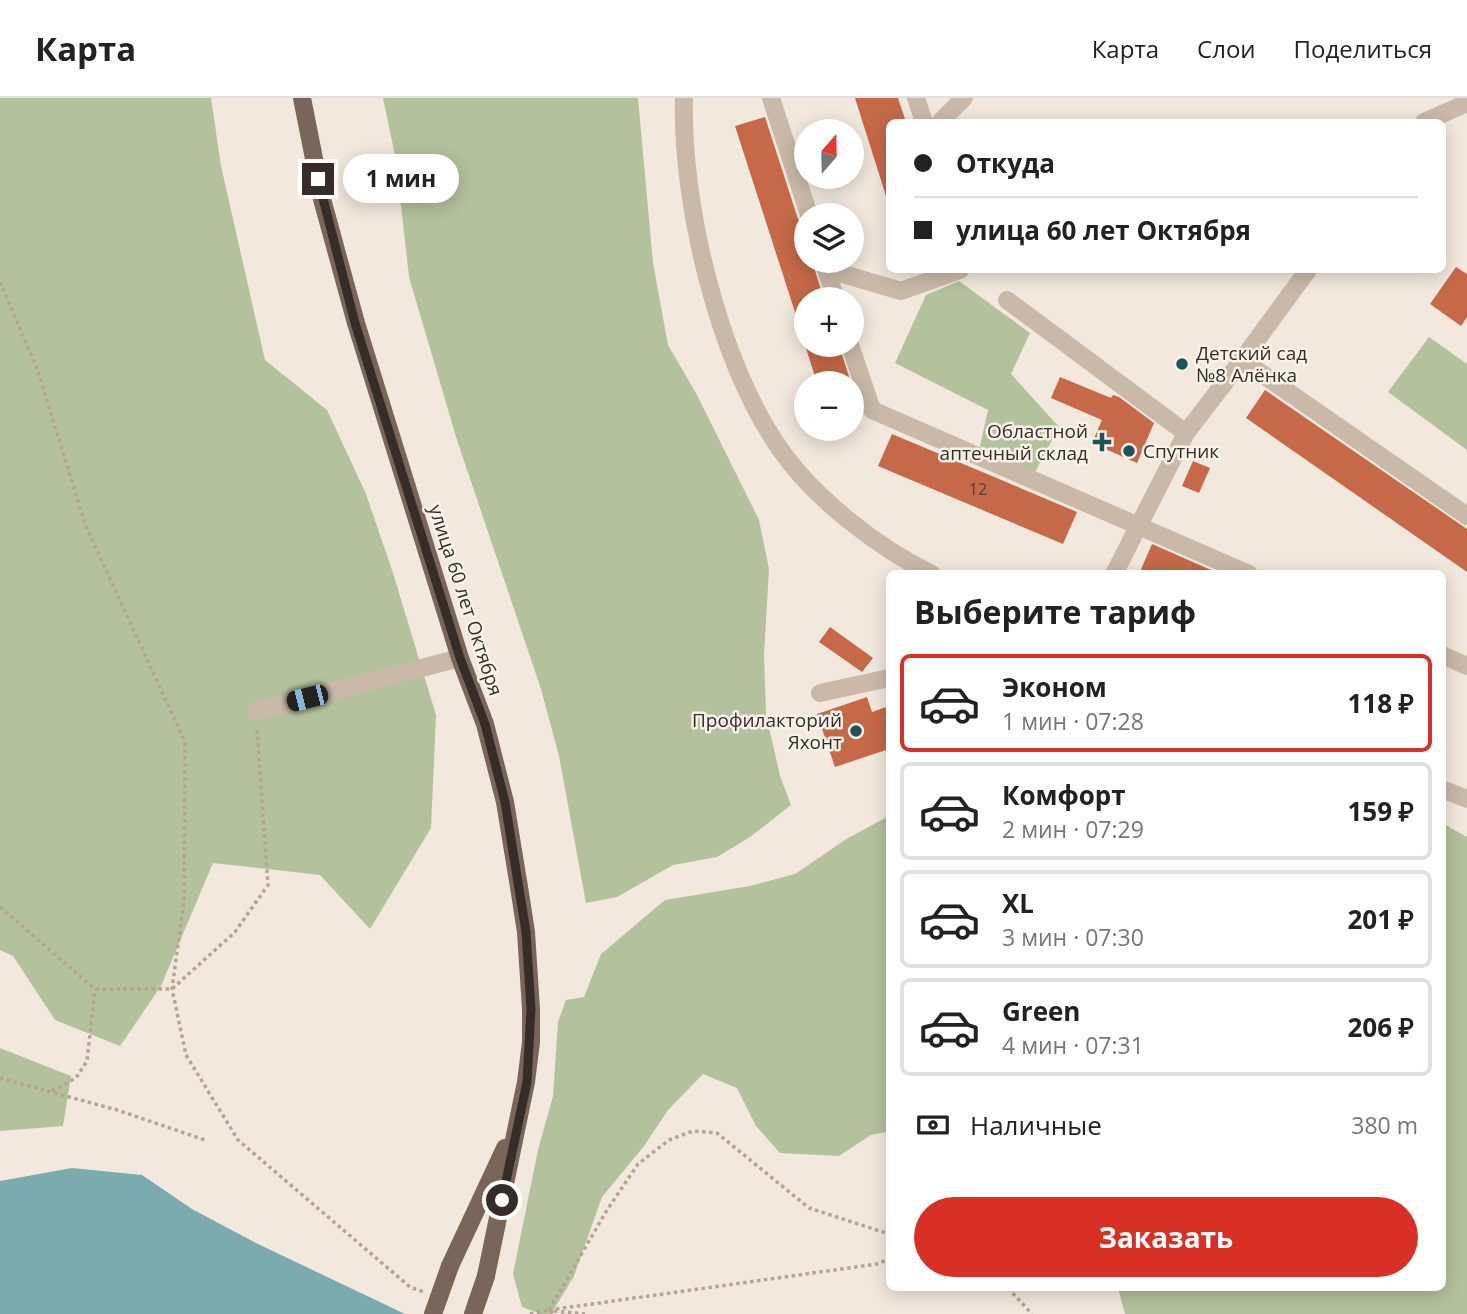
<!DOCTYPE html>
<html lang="ru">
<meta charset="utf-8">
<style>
:root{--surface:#fff;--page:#f6f6f6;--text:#222;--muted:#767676;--line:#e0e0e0;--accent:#d93025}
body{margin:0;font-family:"Open Sans",sans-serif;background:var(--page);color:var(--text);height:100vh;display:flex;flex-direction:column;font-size:26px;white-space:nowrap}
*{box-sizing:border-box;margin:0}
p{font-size:23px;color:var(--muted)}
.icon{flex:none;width:38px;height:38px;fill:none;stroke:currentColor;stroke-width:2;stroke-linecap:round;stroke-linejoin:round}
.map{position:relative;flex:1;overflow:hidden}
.panel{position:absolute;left:886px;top:472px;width:560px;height:721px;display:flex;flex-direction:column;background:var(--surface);border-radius:10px;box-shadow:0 4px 18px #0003}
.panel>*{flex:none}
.top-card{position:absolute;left:886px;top:21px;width:560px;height:154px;border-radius:10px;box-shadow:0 4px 18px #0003;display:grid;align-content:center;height:154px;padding:0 28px;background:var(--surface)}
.needle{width:46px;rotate:20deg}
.tools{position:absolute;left:794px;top:21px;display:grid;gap:14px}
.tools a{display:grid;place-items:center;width:70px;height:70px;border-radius:50%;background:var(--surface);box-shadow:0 4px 18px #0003;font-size:35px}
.end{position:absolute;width:32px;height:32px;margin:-16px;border:9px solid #372d28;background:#fff;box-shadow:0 0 0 4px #fff}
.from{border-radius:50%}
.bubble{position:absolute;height:49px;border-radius:24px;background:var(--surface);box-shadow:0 4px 18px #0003;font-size:23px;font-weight:700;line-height:49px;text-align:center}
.car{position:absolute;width:21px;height:42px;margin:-21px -10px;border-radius:9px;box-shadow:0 0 5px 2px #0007;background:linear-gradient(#222 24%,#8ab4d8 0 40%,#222 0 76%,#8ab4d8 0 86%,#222 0)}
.top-card b{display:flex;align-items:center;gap:24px;height:66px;font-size:26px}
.top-card b+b{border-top:2px solid var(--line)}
.top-card i{width:18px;height:18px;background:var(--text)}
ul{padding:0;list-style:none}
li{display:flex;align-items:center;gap:21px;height:98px;margin:0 14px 10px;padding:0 14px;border:4px solid var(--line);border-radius:10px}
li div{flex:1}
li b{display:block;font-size:26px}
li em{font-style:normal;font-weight:700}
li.selected{border-color:var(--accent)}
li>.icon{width:63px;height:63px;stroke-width:1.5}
h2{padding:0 28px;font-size:32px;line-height:84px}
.pay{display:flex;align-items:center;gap:18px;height:77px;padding:0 28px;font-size:26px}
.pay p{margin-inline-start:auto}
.primary-button{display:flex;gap:14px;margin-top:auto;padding:14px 28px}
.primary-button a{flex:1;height:80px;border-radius:42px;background:var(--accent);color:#fff;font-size:28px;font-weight:700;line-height:80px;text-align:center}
header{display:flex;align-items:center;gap:42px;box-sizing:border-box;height:98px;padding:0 35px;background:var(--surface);border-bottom:2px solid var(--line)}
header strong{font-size:33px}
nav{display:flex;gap:38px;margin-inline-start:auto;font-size:24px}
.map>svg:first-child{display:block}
</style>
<header>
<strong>Карта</strong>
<nav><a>Карта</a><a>Слои</a><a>Поделиться</a></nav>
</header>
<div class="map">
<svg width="1467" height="1216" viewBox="0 0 1467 1216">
<rect width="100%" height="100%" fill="#f2e8dd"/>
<!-- green -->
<path fill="#b4c19d" d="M 0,0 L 211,0 L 221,68 L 265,262 L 327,312 L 366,396 L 393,475 L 436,617 L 431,730 L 370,831 L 320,777 L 213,765 L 161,888 L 120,948 L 55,922 L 13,858 L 0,852 Z
M 383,0 L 638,0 L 653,165 L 668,247 L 697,297 L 759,422 L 769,471 L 764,557 L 766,616 L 780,678 L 791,707 L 750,739 L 717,759 L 673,767 L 617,799 L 586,805 L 559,658 L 541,591 L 457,342 L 409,179 L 396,62 Z
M 959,183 L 1030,235 L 1011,276 L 1059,329 L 1035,374 L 980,348 L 988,312 L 895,265 L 926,197 Z
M 1429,239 L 1467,266 L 1467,352 L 1388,294 Z
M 889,718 L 889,1033 L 871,1037 L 839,1058 L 780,1055 L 756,1028 L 737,990 L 703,976 L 668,1012 L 644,1048 L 602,1099 L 574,1178 L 551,1216 L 541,1216 L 522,1209 L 513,1176 L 538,1052 L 553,998 L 558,924 L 566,902 L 584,899 L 601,856 L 665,802 L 750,788 L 795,776 L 848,740 Z
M 1442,725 L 1467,739 L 1467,1216 L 1125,1216 L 1118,1190 L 1442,1190 Z
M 0,950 L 71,978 L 63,1028 L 0,1033 Z"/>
<!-- water -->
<path fill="#7cabaf" d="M 72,1070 L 142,1077 L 192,1111 L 258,1146 L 405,1216 L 0,1216 L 0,1083 Z"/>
<!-- building -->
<path fill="#c56948" d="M 855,0 L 898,0 L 906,24 L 889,24 L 889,98 L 886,98 Z
M 765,19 L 798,121 L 806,128 L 807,163 L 812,163 L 824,201 L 807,201 L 807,242 L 804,242 L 735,28 Z
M 1456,169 L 1467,176 L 1467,219 L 1461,228 L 1430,206 Z
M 805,247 L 839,247 L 851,285 L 817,285 Z
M 1060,279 L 1111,300 L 1113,297 L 1119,299 L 1154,325 L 1137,365 L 1092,345 L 1102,322 L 1051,300 Z
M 1265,292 L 1467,431 L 1467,474 L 1246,320 Z
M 892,336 L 1077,414 L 1063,446 L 878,368 Z
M 1193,363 L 1210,370 L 1199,395 L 1182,388 Z
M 1152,446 L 1220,476 L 1139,476 Z
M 830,529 L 873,560 L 862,574 L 819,544 Z
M 867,599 L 872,614 L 889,608 L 889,651 L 835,669 L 817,616 Z"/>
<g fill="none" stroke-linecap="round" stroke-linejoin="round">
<!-- path -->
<path stroke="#b6a393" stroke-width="3.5" stroke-dasharray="3.5 3.5" stroke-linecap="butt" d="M 0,184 L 37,270 L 85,426 L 185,644 L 184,803 L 172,891 L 186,957 L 238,1042 L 410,1189 L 424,1194
M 0,809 L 95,891 L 172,891 L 235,834 L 268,787 L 257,631
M 0,980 L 117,1012 L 205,1042
M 52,993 L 76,980 L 87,963 L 95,891
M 1008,1190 L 1032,1216
M 549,1212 L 607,1112 L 638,1066 L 669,1042 L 693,1033 L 717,1035 L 809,1110 L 889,1136
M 549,1212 L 877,1166 L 889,1161
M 554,1213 L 585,1216
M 530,1216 L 549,1212 L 554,1216"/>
<!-- minor -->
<path stroke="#cab9a8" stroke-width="18" d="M 684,0 C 681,107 719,263 780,351 C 814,400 878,450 932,476
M 771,0 L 809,117
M 916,0 L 924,24
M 940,24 L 964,0
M 1424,24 L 1467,5
M 823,163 L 836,201
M 826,171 L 901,193 L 960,172
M 1007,202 L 1186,335
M 850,247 L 872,312 L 1249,476
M 1242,262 L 1308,172
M 1114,476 L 1186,335 L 1242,262 L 1467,418
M 1442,557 L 1467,568
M 820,595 L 889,580
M 256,613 L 460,560
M 1442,691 L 1467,701"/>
<!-- major -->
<path stroke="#79655a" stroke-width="18" d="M 302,0 L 322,101 L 356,225 L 460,560 L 485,626 L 505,704 L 519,789 L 526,834 L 531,911 L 531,944 L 526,984 L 486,1178
M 450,1168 L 505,1050"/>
<!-- major-bridge -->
<path stroke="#79655a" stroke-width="18" d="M 433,1216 L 450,1168
M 473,1216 L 486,1178"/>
</g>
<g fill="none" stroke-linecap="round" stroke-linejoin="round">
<!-- route -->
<path stroke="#372d28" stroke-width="9" d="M 318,81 L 355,225 L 460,560 L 485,626 L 505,704 L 526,834 L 531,911 L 527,984 L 502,1102"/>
</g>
<!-- markers -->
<g fill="#1e5358" stroke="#f9f2e9" stroke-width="2.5">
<circle cx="1182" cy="266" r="7"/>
<path d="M1098.5 333.5h7v7h7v7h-7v7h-7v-7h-7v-7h7z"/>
<circle cx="1129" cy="353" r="7"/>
<circle cx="856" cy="633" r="7"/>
</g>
<g text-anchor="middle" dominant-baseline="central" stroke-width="5" stroke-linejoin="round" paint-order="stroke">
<!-- number labels -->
<g font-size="16" fill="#5a3c30">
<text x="978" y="391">12</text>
</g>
<!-- poi labels -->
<g font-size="19" fill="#372d28" stroke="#f9f2e9" text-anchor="start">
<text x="1196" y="255">Детский сад<tspan x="1196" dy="22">№8 Алёнка</tspan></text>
<text x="1088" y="333" text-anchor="end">Областной<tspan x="1088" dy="22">аптечный склад</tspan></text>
<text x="1143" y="353">Спутник</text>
<text x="842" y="622" text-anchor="end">Профилакторий<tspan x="842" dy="22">Яхонт</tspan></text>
</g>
<!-- street labels -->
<g font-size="19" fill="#372d28" stroke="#f9f2e9">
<text transform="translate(466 502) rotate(72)">улица 60 лет Октября</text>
</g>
</g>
</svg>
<div class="tools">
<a><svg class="needle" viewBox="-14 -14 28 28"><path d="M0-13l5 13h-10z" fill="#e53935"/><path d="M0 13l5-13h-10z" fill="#767676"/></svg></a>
<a><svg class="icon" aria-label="layers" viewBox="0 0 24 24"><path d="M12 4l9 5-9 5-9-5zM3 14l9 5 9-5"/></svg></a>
<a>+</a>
<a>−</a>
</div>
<i class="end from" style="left:502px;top:1102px"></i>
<i class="end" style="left:318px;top:81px"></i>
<div class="bubble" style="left:343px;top:56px;width:116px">1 мин</div>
<i class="car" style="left:307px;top:600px;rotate:256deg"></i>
<div class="top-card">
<b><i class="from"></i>Откуда</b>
<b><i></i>улица 60 лет Октября</b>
</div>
<section class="panel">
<h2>Выберите тариф</h2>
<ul>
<li class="selected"><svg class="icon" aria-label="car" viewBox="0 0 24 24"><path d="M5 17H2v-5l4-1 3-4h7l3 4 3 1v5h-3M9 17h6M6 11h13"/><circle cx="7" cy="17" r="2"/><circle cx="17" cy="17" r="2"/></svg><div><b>Эконом</b><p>1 мин · 07:28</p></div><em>118 ₽</em></li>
<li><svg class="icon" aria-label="car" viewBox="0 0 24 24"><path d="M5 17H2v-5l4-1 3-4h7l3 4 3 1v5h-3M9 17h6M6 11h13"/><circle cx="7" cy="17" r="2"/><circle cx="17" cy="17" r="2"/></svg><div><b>Комфорт</b><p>2 мин · 07:29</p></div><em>159 ₽</em></li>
<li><svg class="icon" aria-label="car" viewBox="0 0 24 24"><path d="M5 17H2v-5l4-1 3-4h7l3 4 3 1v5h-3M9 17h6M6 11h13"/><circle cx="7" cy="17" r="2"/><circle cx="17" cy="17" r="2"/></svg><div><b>XL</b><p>3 мин · 07:30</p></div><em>201 ₽</em></li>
<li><svg class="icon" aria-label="car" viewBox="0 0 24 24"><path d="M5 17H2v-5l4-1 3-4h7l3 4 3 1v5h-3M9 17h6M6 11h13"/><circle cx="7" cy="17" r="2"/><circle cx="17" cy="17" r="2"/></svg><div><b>Green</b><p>4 мин · 07:31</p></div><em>206 ₽</em></li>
</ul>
<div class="pay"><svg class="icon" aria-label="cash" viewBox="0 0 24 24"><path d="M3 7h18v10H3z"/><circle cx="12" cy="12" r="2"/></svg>Наличные<p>380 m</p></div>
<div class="primary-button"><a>Заказать</a></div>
</section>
</div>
